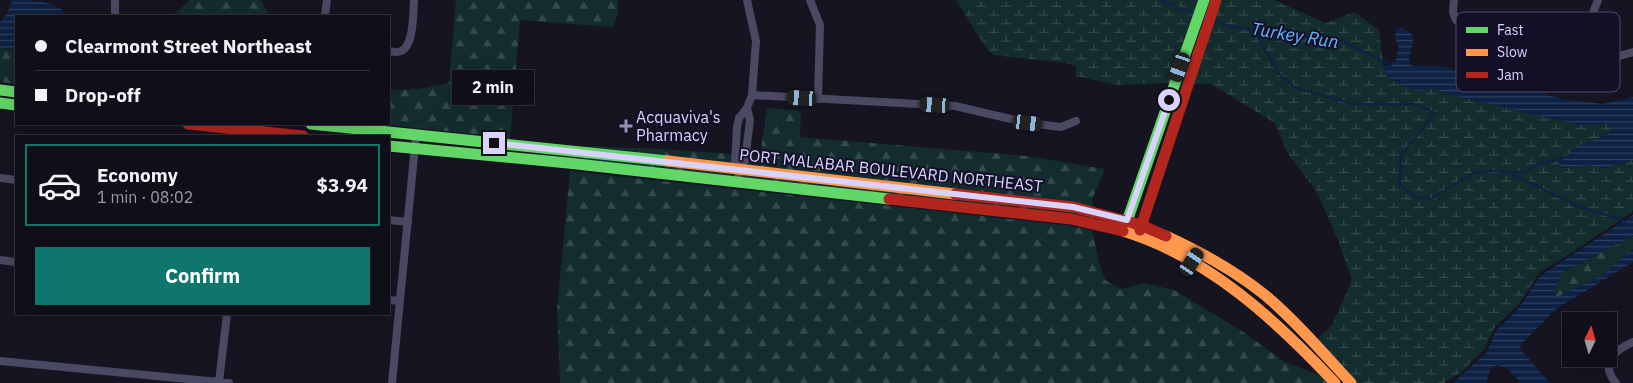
<!DOCTYPE html>
<meta charset="utf-8">
<style>
:root{--surface:#100f19;--page:#191822;--text:#f1f3f6;--muted:#9c9ca2;--line:#302f38;--accent:#0f766e}
body{margin:0;font-family:"IBM Plex Sans",sans-serif;background:var(--page);color:var(--text);height:100vh;display:flex;flex-direction:column;font-size:19px;white-space:nowrap}
*{box-sizing:border-box;margin:0}
p{font-size:16px;color:var(--muted)}
.icon{flex:none;width:28px;height:28px;fill:none;stroke:currentColor;stroke-width:2;stroke-linecap:round;stroke-linejoin:round}
.map{position:relative;flex:1;overflow:hidden}
.panel{position:absolute;left:15px;top:135px;width:375px;height:180px;display:flex;flex-direction:column;background:var(--surface);border-radius:0px;box-shadow:0 5px 20px #0002,0 0 0 1px var(--line)}
.panel>*{flex:none}
.banner{position:absolute;left:15px;top:15px;width:375px;height:110px;border-radius:0px;box-shadow:0 5px 20px #0002,0 0 0 1px var(--line);display:grid;align-content:center;height:110px;padding:0 20px;background:var(--surface)}
.needle{width:32px;rotate:5deg}
.buttons{position:absolute;left:1562px;top:312px;display:grid;gap:10px}
.buttons a{display:grid;place-items:center;width:55px;height:55px;border-radius:0px;background:var(--surface);box-shadow:0 5px 20px #0002,0 0 0 1px var(--line);font-size:25px}
.end{position:absolute;width:22px;height:22px;margin:-11px;border:6px solid #d9d4ff;background:#111;box-shadow:0 0 0 2px #111}
.from{border-radius:50%}
.bubble{position:absolute;height:35px;border-radius:0px;background:var(--surface);box-shadow:0 5px 20px #0002,0 0 0 1px var(--line);font-size:16px;font-weight:700;line-height:35px;text-align:center}
.car{position:absolute;width:15px;height:30px;margin:-15px -8px;border-radius:6px;box-shadow:0 0 4px 1px #0007;background:linear-gradient(#222 24%,#8ab4d8 0 40%,#222 0 76%,#8ab4d8 0 86%,#222 0)}
.banner b{display:flex;align-items:center;gap:18px;height:48px;font-size:19px}
.banner b+b{border-top:1px solid var(--line)}
.banner i{width:12px;height:12px;background:var(--text)}
ul{padding:9px 0 0;list-style:none}
li{display:flex;align-items:center;gap:15px;height:82px;margin:0 10px 8px;padding:0 10px;border:2px solid transparent;border-radius:0px}
li div{flex:1}
li b{display:block;font-size:19px}
li em{font-style:normal;font-weight:700}
li.on{border-color:var(--accent)}
li>.icon{width:45px;height:45px;stroke-width:1.5}
.button{display:flex;gap:10px;margin-top:auto;padding:10px 20px}
.button a{flex:1;height:58px;border-radius:0px;background:var(--accent);color:#fff;font-size:20px;font-weight:700;line-height:58px;text-align:center}
.map>svg:first-child{display:block}
</style>
<div class="map">
<svg width="1633" height="383" viewBox="0 0 1633 383">
<defs>
<pattern id="forest-firs" width="22" height="20" patternUnits="userSpaceOnUse" patternTransform="scale(1.25)"><rect width="22" height="20" fill="#132c2d"/><path d="M5 1l3.5 6h-7zM16 11l3.5 6h-7z" fill="#354a4c"/></pattern>
<pattern id="wetland-marsh" width="20" height="14" patternUnits="userSpaceOnUse" patternTransform="scale(1.25)"><rect width="20" height="14" fill="#132c2d"/><path d="M1 5h8M5 5V1M11 12h8M15 12V8" fill="none" stroke="#354a4c"/></pattern>
<pattern id="water-rules" width="6" height="5" patternUnits="userSpaceOnUse" patternTransform="scale(1.25)"><rect width="6" height="5" fill="#0d2144"/><path d="M0 2.5h6" fill="none" stroke="#304060"/></pattern>
</defs>
<rect width="100%" height="100%" fill="#161421"/>
<!-- forest -->
<path fill="url(#forest-firs)" d="M 190,0 L 261,0 L 269,15 L 268,16 L 172,16 Z
M 456,0 L 618,0 L 618,12 L 613,27 L 520,20 L 510,138 L 381,124 L 389,124 L 389,90 L 418,89 L 449,83 Z
M 0,48 L 16,49 L 16,84 L 0,82 Z
M 767,108 L 801,111 L 800,137 L 1027,156 L 1105,169 L 1092,200 L 1093,208 L 585,148 L 585,146 L 662,149 L 760,156 Z
M 584,156 L 1073,211 L 1093,216 L 1093,220 L 584,161 Z
M 570,171 L 1064,225 L 1092,230 L 1099,262 L 1105,280 L 1121,289 L 1144,283 L 1174,290 L 1242,331 L 1285,362 L 1319,375 L 1327,383 L 560,383 L 557,310 Z
M 1633,236 L 1633,249 L 1601,276 L 1555,299 L 1554,290 L 1561,273 Z"/>
<!-- wetland -->
<path fill="url(#wetland-marsh)" d="M 956,0 L 1200,0 L 1171,83 L 1117,85 L 1076,76 L 1076,67 L 1067,63 L 993,55 C 979,40 968,18 956,0 Z
M 1219,0 L 1274,0 L 1326,23 L 1354,12 L 1379,30 L 1384,69 L 1388,77 L 1396,83 L 1409,88 L 1419,91 L 1430,88 L 1456,96 L 1580,125 L 1608,124 L 1613,130 L 1607,135 L 1579,146 L 1563,168 L 1588,165 L 1604,168 L 1633,160 L 1633,211 L 1565,257 L 1539,273 L 1519,304 L 1494,328 L 1485,348 L 1463,371 L 1444,383 L 1356,383 L 1316,340 L 1332,325 L 1352,280 L 1337,237 L 1316,191 L 1288,154 L 1275,123 L 1211,84 L 1192,84 Z"/>
<!-- water -->
<path fill="url(#water-rules)" d="M 13,0 C 30,0 54,0 64,12 L 63,16 L 16,16 L 16,49 L 0,48 L 0,23 L 6,15 Z
M 1402,28 L 1413,35 L 1413,41 L 1409,62 L 1412,66 L 1436,66 L 1449,68 L 1562,99 L 1603,104 L 1633,97 L 1633,160 L 1604,168 L 1588,165 L 1563,168 L 1558,162 L 1579,146 L 1607,135 L 1613,130 L 1608,124 L 1580,125 L 1456,96 L 1430,88 L 1419,91 L 1408,88 L 1396,83 L 1388,77 L 1384,69 L 1384,66 L 1389,66 L 1396,60 L 1397,53 L 1399,48 L 1395,37 L 1397,30 Z
M 1633,215 L 1633,236 L 1561,273 L 1554,290 L 1555,298 L 1601,276 L 1633,249 L 1633,262 L 1556,309 L 1521,344 L 1520,349 L 1550,383 L 1521,383 L 1507,368 L 1497,365 L 1491,367 L 1486,383 L 1453,383 L 1487,352 L 1496,331 L 1520,307 L 1540,276 Z"/>
<g fill="none" stroke-linecap="round" stroke-linejoin="round">
<!-- stream -->
<path stroke="#0d2144" stroke-width="2" d="M 1160,0 L 1193,13
M 1216,21 L 1225,25 L 1283,35 L 1340,40 L 1391,65
M 1254,30 L 1278,73 L 1294,87 L 1353,104 L 1414,104 L 1435,113 L 1401,156 L 1400,185 L 1416,197 L 1431,199 L 1473,173 L 1489,171 L 1508,172 L 1577,206 L 1626,221
M 1510,172 L 1525,172 L 1537,164 L 1565,158"/>
<!-- street -->
<path stroke="#4a4962" stroke-width="8" d="M 810,0 L 820,25 L 818,99
M 1454,0 L 1453,12 L 1456,20 L 1467,25 L 1576,55 L 1594,63 L 1633,52
M 115,15 L 115,0
M 325,16 L 327,0
M 389,51 C 393,52 397,53 401,51 C 414,46 413,13 414,0
M 1576,55 L 1598,0
M 752,95 L 955,106 L 1028,123 L 1061,127 L 1076,121
M 739,170 L 735,163 L 737,127 L 739,118 L 747,108
M 0,178 L 16,180
M 738,183 L 739,170 L 745,160 L 750,120 L 747,108 L 752,95 L 756,41 L 747,0
M 389,220 L 408,222
M 0,260 L 16,262
M 389,300 L 399,301
M 0,361 L 229,383
M 219,382 L 227,314
M 392,383 L 416,135
M 1616,383 C 1599,363 1615,350 1633,342"/>
<!-- fast -->
<path stroke="#63d668" stroke-width="11" d="M 0,90 L 16,92
M 0,103 L 16,105
M 311,124 L 668,161
M 389,146 L 568,163 L 889,199
M 1125,227 L 1204,0"/>
<!-- slow -->
<path stroke="#ff974d" stroke-width="11" d="M 668,161 L 955,194
M 1123,231 C 1208,257 1276,320 1335,383
M 1166,236 C 1201,252 1235,271 1265,295 C 1296,321 1323,353 1351,383"/>
<!-- jam -->
<path stroke="#b3261e" stroke-width="11" d="M 188,124 L 303,136
M 955,194 L 1073,207 L 1141,225 L 1166,236
M 889,199 L 1071,219 L 1123,231
M 1140,230 L 1216,0"/>
</g>
<g fill="none" stroke-linecap="round" stroke-linejoin="round">
<!-- route -->
<path stroke="#d9d4ff" stroke-width="6" d="M 494,143 L 1073,207 L 1127,220 L 1169,100"/>
</g>
<!-- markers -->
<path fill="#9591b1" stroke="#130f26" stroke-width="2" d="M623.5 118.5h5v5h5v5h-5v5h-5v-5h-5v-5h5z"/>
<g text-anchor="middle" dominant-baseline="central" stroke-width="4" stroke-linejoin="round" paint-order="stroke">
<!-- poi labels -->
<g font-size="16" fill="#d9d4ff" stroke="#130f26" text-anchor="start">
<text x="636" y="117">Acquaviva's<tspan x="636" dy="18">Pharmacy</tspan></text>
</g>
<!-- street labels -->
<g font-size="16" fill="#d9d4ff" stroke="#130f26">
<text transform="translate(891 170) rotate(6)">PORT MALABAR BOULEVARD NORTHEAST</text>
</g>
<!-- water labels -->
<g font-size="18" font-style="italic" fill="#62b6ff" stroke="#130f26">
<text transform="translate(1295 35) rotate(9)">Turkey Run</text>
</g>
</g>
<!-- legend -->
<rect x="1456" y="12" width="164" height="80" rx="8" fill="#130f26" stroke="#4e4a67" stroke-width="1"/>
<rect x="1466" y="27" width="22" height="6" fill="#63d668"/>
<rect x="1466" y="49" width="22" height="7" fill="#ff974d"/>
<rect x="1466" y="72" width="22" height="6" fill="#b3261e"/>
<g font-size="14" fill="#d9d4ff">
<text x="1497" y="35">Fast</text>
<text x="1497" y="57">Slow</text>
<text x="1497" y="80">Jam</text>
</g>
</svg>
<div class="buttons">
<a><svg class="needle" viewBox="-14 -14 28 28"><path d="M0-13l5 13h-10z" fill="#e53935"/><path d="M0 13l5-13h-10z" fill="#9c9ca2"/></svg></a>
</div>
<i class="end from" style="left:1169px;top:100px"></i>
<i class="end" style="left:494px;top:143px"></i>
<div class="bubble" style="left:452px;top:70px;width:82px">2 min</div>
<i class="car" style="left:1180px;top:67px;rotate:199deg"></i>
<i class="car" style="left:802px;top:98px;rotate:273deg"></i>
<i class="car" style="left:935px;top:105px;rotate:273deg"></i>
<i class="car" style="left:1028px;top:123px;rotate:97deg"></i>
<i class="car" style="left:1192px;top:262px;rotate:33deg"></i>
<div class="banner">
<b><i class="from"></i>Clearmont Street Northeast</b>
<b><i></i>Drop-off</b>
</div>
<section class="panel">
<ul>
<li class="on"><svg class="icon" aria-label="car" viewBox="0 0 24 24"><path d="M5 17H2v-5l4-1 3-4h7l3 4 3 1v5h-3M9 17h6M6 11h13"/><circle cx="7" cy="17" r="2"/><circle cx="17" cy="17" r="2"/></svg><div><b>Economy</b><p>1 min · 08:02</p></div><em>$3.94</em></li>
</ul>
<div class="button"><a>Confirm</a></div>
</section>
</div>
